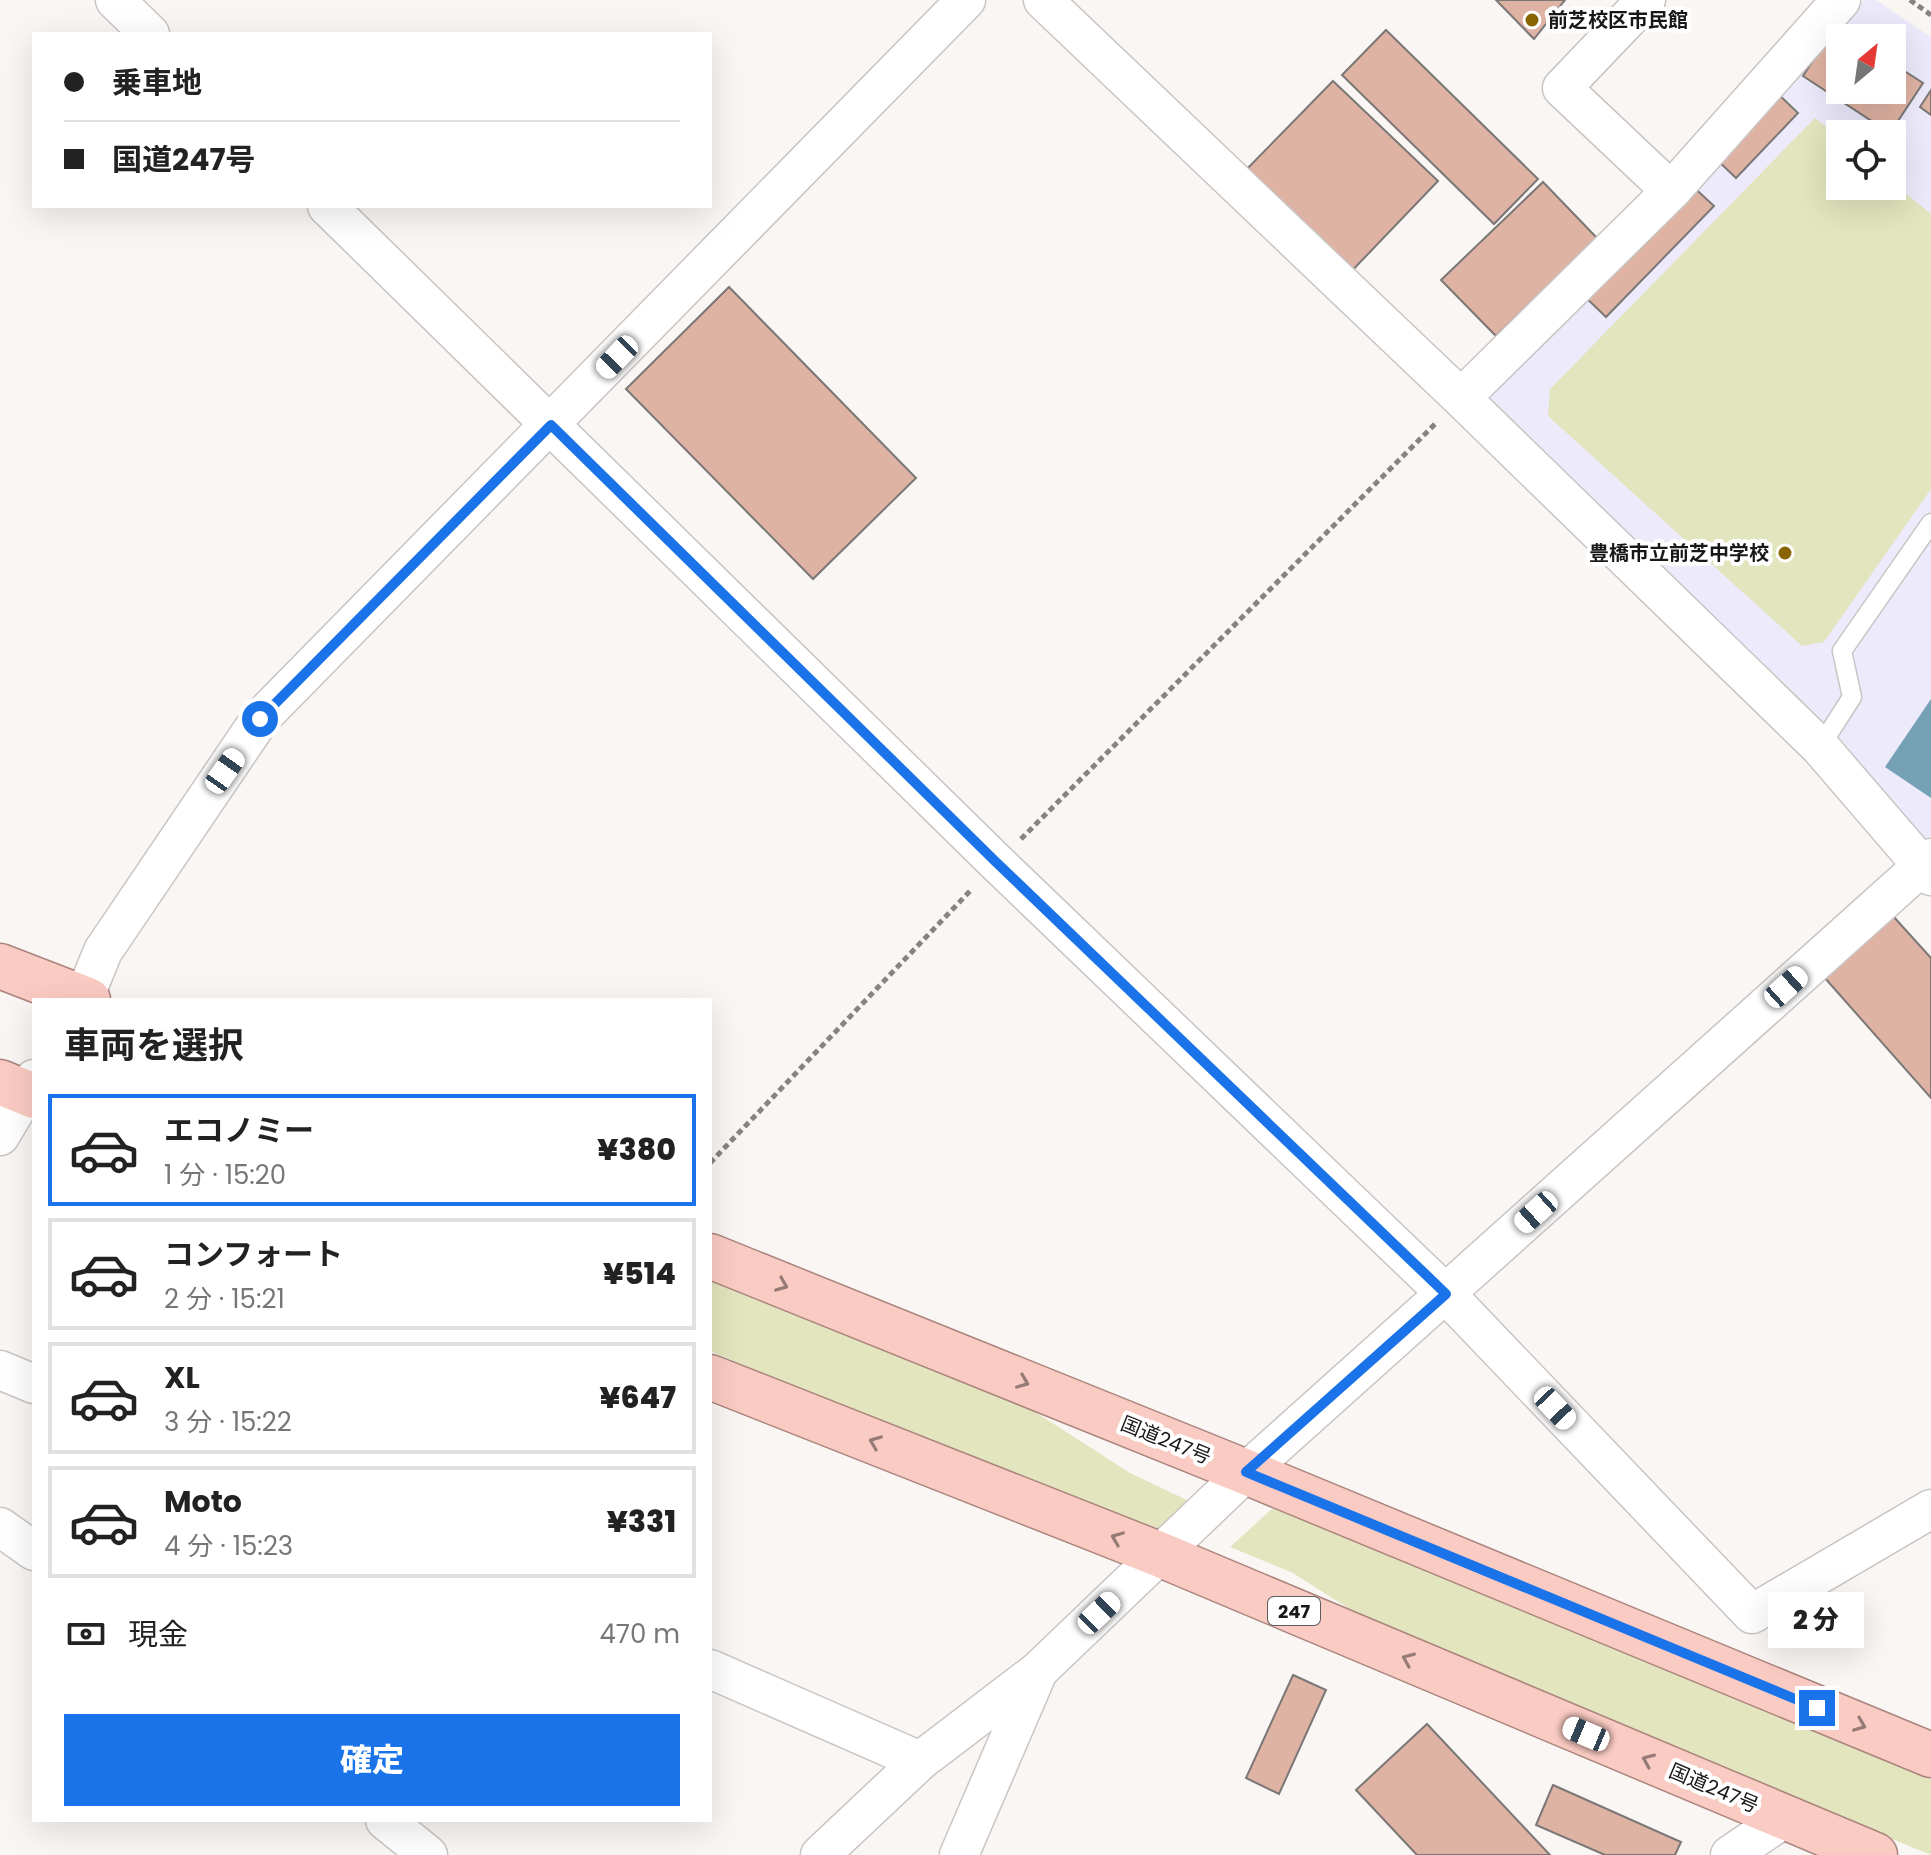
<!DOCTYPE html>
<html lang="ja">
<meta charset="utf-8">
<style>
:root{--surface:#fff;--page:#f6f6f6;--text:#222;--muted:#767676;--line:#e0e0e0;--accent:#1a73e8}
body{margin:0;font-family:Poppins,"Noto Sans JP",sans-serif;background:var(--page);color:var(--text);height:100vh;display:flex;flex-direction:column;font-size:30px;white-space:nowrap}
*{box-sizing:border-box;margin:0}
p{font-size:26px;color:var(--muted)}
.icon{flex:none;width:44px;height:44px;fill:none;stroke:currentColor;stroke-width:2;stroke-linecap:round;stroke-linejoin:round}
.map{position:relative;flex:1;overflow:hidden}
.details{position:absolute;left:32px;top:998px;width:680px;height:824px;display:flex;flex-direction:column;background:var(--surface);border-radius:0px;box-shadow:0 8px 32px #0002}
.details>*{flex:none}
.guide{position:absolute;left:32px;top:32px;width:680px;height:176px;border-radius:0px;box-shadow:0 8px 32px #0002;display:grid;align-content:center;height:176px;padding:0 32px;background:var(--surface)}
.needle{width:52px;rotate:29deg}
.tools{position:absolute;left:1826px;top:24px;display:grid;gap:16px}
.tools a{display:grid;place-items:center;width:80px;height:80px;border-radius:0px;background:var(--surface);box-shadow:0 8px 32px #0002;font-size:40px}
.end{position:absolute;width:36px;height:36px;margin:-18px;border:10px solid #1a73e8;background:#fff;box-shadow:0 0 0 4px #fff}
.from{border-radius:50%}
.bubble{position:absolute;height:56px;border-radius:0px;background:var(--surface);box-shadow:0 8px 32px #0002;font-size:26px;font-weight:800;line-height:56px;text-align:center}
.car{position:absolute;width:24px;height:48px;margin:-24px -12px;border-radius:10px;box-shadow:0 0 6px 2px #0007;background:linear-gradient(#fff 24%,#345 0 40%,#fff 0 76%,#345 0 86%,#fff 0)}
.guide b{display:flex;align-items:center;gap:28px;height:76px;font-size:30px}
.guide b+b{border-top:2px solid var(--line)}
.guide i{width:20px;height:20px;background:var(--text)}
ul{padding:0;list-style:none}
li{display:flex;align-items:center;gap:24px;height:112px;margin:0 16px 12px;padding:0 16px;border:4px solid var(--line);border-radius:0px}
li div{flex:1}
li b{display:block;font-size:30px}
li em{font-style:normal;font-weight:800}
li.current{border-color:var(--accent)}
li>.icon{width:72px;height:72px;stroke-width:1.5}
h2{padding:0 32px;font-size:36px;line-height:96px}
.pay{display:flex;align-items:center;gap:20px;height:88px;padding:0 32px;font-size:30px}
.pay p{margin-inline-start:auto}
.action{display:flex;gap:16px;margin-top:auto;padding:16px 32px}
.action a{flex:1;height:92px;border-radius:0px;background:var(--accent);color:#fff;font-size:32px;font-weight:800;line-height:92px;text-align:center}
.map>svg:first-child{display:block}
</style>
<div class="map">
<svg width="1931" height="1855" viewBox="0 0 1931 1855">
<rect width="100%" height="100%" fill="#f9f6f4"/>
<!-- education -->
<path fill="#edeafc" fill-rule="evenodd" d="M 1864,0 L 1876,0 L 1931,37 L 1931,844 L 1926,849 L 1487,406 L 1482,385 ZM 1840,38 L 1892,38 L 1892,90 L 1840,90 ZM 1840,134 L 1892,134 L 1892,186 L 1840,186 Z"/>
<!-- green -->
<path fill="#e2e5be" d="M 1815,118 L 1840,139 L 1840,186 L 1892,186 L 1892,182 L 1931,214 L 1931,489 L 1824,642 L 1802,646 L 1548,416 L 1550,389 Z
M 710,1276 L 1029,1408 L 1130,1473 L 1191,1502 L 1157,1537 L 710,1351 Z
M 1274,1507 L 1931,1779 L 1931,1855 L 1396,1635 L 1359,1615 L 1293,1573 L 1230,1547 Z"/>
<!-- water -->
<path fill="#75a1b5" d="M 1931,699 L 1931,798 L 1885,767 Z"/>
<!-- building -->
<path fill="#dfb3a3" stroke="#7a7776" stroke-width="2" d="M 1496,0 L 1565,0 L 1534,39 Z
M 1835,26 L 1854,38 L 1840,38 L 1840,90 L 1892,90 L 1892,63 L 1923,83 L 1890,133 L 1803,76 Z
M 1386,30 L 1538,179 L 1494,224 L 1342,75 Z
M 1333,81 L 1438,181 L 1345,278 L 1240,176 Z
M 1931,90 L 1931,115 L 1920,107 Z
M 1776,92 L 1798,113 L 1736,178 L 1713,156 Z
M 1687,181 L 1714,206 L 1606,317 L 1579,291 Z
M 1543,182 L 1597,238 L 1496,336 L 1441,280 Z
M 729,287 L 916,478 L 813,579 L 626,389 Z
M 1893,916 L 1931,958 L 1931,1098 L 1824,977 Z
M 1293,1675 L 1326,1690 L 1279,1794 L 1246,1778 Z
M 1427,1724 L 1550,1855 L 1417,1855 L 1356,1790 Z
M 1553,1785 L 1681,1842 L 1675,1855 L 1605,1855 L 1536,1825 Z"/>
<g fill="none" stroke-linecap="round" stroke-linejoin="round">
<!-- service casing -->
<g stroke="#c9c5c4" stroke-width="21">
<path id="service" d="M 1820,747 L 1852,697 L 1842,651 L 1931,523"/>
</g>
<!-- minor casing -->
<g stroke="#c9c5c4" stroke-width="41">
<path id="minor" d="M 115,0 L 150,34
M 1043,0 L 1461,398 L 1820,747 L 1931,876
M 1646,0 L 1562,88 L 1671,191
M 327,206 L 997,863 L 1446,1294 L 1752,1614 L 1931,1509
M 1461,398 L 1671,191 L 1841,0
M 83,1000 L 103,951 L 260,719 L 966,0
M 0,1136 L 34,1079
M 0,1370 L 34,1384
M 0,1527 L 34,1551
M 710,1669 L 920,1761
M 385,1820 L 428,1855
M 820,1855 L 920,1761 L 1038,1671 L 1246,1472 L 1931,858
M 959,1855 L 1037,1674
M 1730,1855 L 1785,1818"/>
</g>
<!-- trunk casing -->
<g stroke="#aa847d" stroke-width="47">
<path id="trunk" d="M 0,966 L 88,1000
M 0,1082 L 34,1096
M 710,1256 L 1246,1472 L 1931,1755
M 710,1377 L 1161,1555 L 1875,1855"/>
</g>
<!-- path -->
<path stroke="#868483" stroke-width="5" stroke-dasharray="6 4" stroke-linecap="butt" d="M 1910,0 L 1931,15
M 1021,839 L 1435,424
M 710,1163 L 972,889"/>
<!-- service -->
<use href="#service" stroke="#fff" stroke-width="18"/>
<!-- minor -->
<use href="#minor" stroke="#fff" stroke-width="38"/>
<!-- trunk -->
<use href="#trunk" stroke="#facbc3" stroke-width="44"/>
</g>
<!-- one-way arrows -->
<defs><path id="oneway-chevron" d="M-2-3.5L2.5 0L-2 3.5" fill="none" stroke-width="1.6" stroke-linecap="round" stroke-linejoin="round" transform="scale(2)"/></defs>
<g stroke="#957a76">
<use href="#oneway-chevron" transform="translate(782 1285) rotate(22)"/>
<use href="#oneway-chevron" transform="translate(1023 1382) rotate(22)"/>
<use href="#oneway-chevron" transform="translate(875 1442) rotate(-158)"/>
<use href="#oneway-chevron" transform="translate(1117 1538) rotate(-158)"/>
<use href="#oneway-chevron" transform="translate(1408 1659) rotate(-157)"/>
<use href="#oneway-chevron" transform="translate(1860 1725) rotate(22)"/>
<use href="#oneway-chevron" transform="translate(1648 1760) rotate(-157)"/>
</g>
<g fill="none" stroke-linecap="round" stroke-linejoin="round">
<!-- route -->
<path stroke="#1a73e8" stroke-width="10" d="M 260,719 L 551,425 L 997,863 L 1446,1294 L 1246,1472 L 1817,1708"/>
</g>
<!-- markers -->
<g fill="#896502" stroke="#fff" stroke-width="3">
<circle cx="1532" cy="20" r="8"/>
<circle cx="1785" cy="553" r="8"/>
</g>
<g text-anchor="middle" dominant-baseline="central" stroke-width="8" stroke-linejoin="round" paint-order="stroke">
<!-- shield labels -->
<rect fill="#fff" stroke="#5e5d5d" stroke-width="2" x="1268" y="1597" width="52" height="28" rx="6"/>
<g font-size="18" font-weight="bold" fill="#191817">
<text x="1294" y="1611">247</text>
</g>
<!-- poi labels -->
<g font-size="20" font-weight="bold" fill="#191817" stroke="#fff" text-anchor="start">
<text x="1548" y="20">前芝校区市民館</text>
<text x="1769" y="553" text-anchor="end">豊橋市立前芝中学校</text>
</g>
<!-- street labels -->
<g font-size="20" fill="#191817" stroke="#fff">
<text transform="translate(1166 1440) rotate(22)">国道247号</text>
<text transform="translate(1714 1788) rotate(23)">国道247号</text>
</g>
</g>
</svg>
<div class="tools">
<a><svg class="needle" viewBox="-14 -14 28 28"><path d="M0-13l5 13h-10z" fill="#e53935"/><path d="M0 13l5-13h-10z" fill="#767676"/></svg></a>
<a><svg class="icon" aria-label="locate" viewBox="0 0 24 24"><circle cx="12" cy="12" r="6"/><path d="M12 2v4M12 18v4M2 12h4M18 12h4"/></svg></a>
</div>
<i class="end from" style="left:260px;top:719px"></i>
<i class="end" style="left:1817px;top:1708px"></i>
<div class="bubble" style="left:1768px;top:1592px;width:96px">2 分</div>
<i class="car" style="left:617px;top:357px;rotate:224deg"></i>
<i class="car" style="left:225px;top:771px;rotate:35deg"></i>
<i class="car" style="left:1786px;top:987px;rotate:48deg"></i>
<i class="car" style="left:1536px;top:1212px;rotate:228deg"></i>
<i class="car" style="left:1555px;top:1408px;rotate:137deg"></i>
<i class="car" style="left:1099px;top:1613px;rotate:46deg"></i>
<i class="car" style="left:1586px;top:1734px;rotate:293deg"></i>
<div class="guide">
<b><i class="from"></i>乗車地</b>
<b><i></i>国道247号</b>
</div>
<section class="details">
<h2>車両を選択</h2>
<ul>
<li class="current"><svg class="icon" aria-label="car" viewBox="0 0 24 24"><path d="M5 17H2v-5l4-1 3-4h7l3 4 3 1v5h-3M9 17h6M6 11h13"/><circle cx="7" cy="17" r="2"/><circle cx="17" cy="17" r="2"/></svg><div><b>エコノミー</b><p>1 分 · 15:20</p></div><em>¥380</em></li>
<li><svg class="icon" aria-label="car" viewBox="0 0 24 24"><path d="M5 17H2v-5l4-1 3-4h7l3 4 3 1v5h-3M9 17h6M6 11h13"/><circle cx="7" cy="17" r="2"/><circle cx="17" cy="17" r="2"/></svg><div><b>コンフォート</b><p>2 分 · 15:21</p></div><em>¥514</em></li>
<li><svg class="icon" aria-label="car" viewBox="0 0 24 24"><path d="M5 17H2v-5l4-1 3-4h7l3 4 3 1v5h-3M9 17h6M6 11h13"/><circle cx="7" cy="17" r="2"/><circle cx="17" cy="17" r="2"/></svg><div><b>XL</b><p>3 分 · 15:22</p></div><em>¥647</em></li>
<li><svg class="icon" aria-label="car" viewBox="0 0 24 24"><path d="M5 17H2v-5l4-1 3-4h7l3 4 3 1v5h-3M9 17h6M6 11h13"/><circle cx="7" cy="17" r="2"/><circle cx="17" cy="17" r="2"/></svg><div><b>Moto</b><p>4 分 · 15:23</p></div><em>¥331</em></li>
</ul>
<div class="pay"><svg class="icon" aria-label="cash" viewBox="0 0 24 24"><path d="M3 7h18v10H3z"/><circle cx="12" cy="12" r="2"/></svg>現金<p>470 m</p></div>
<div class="action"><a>確定</a></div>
</section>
</div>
